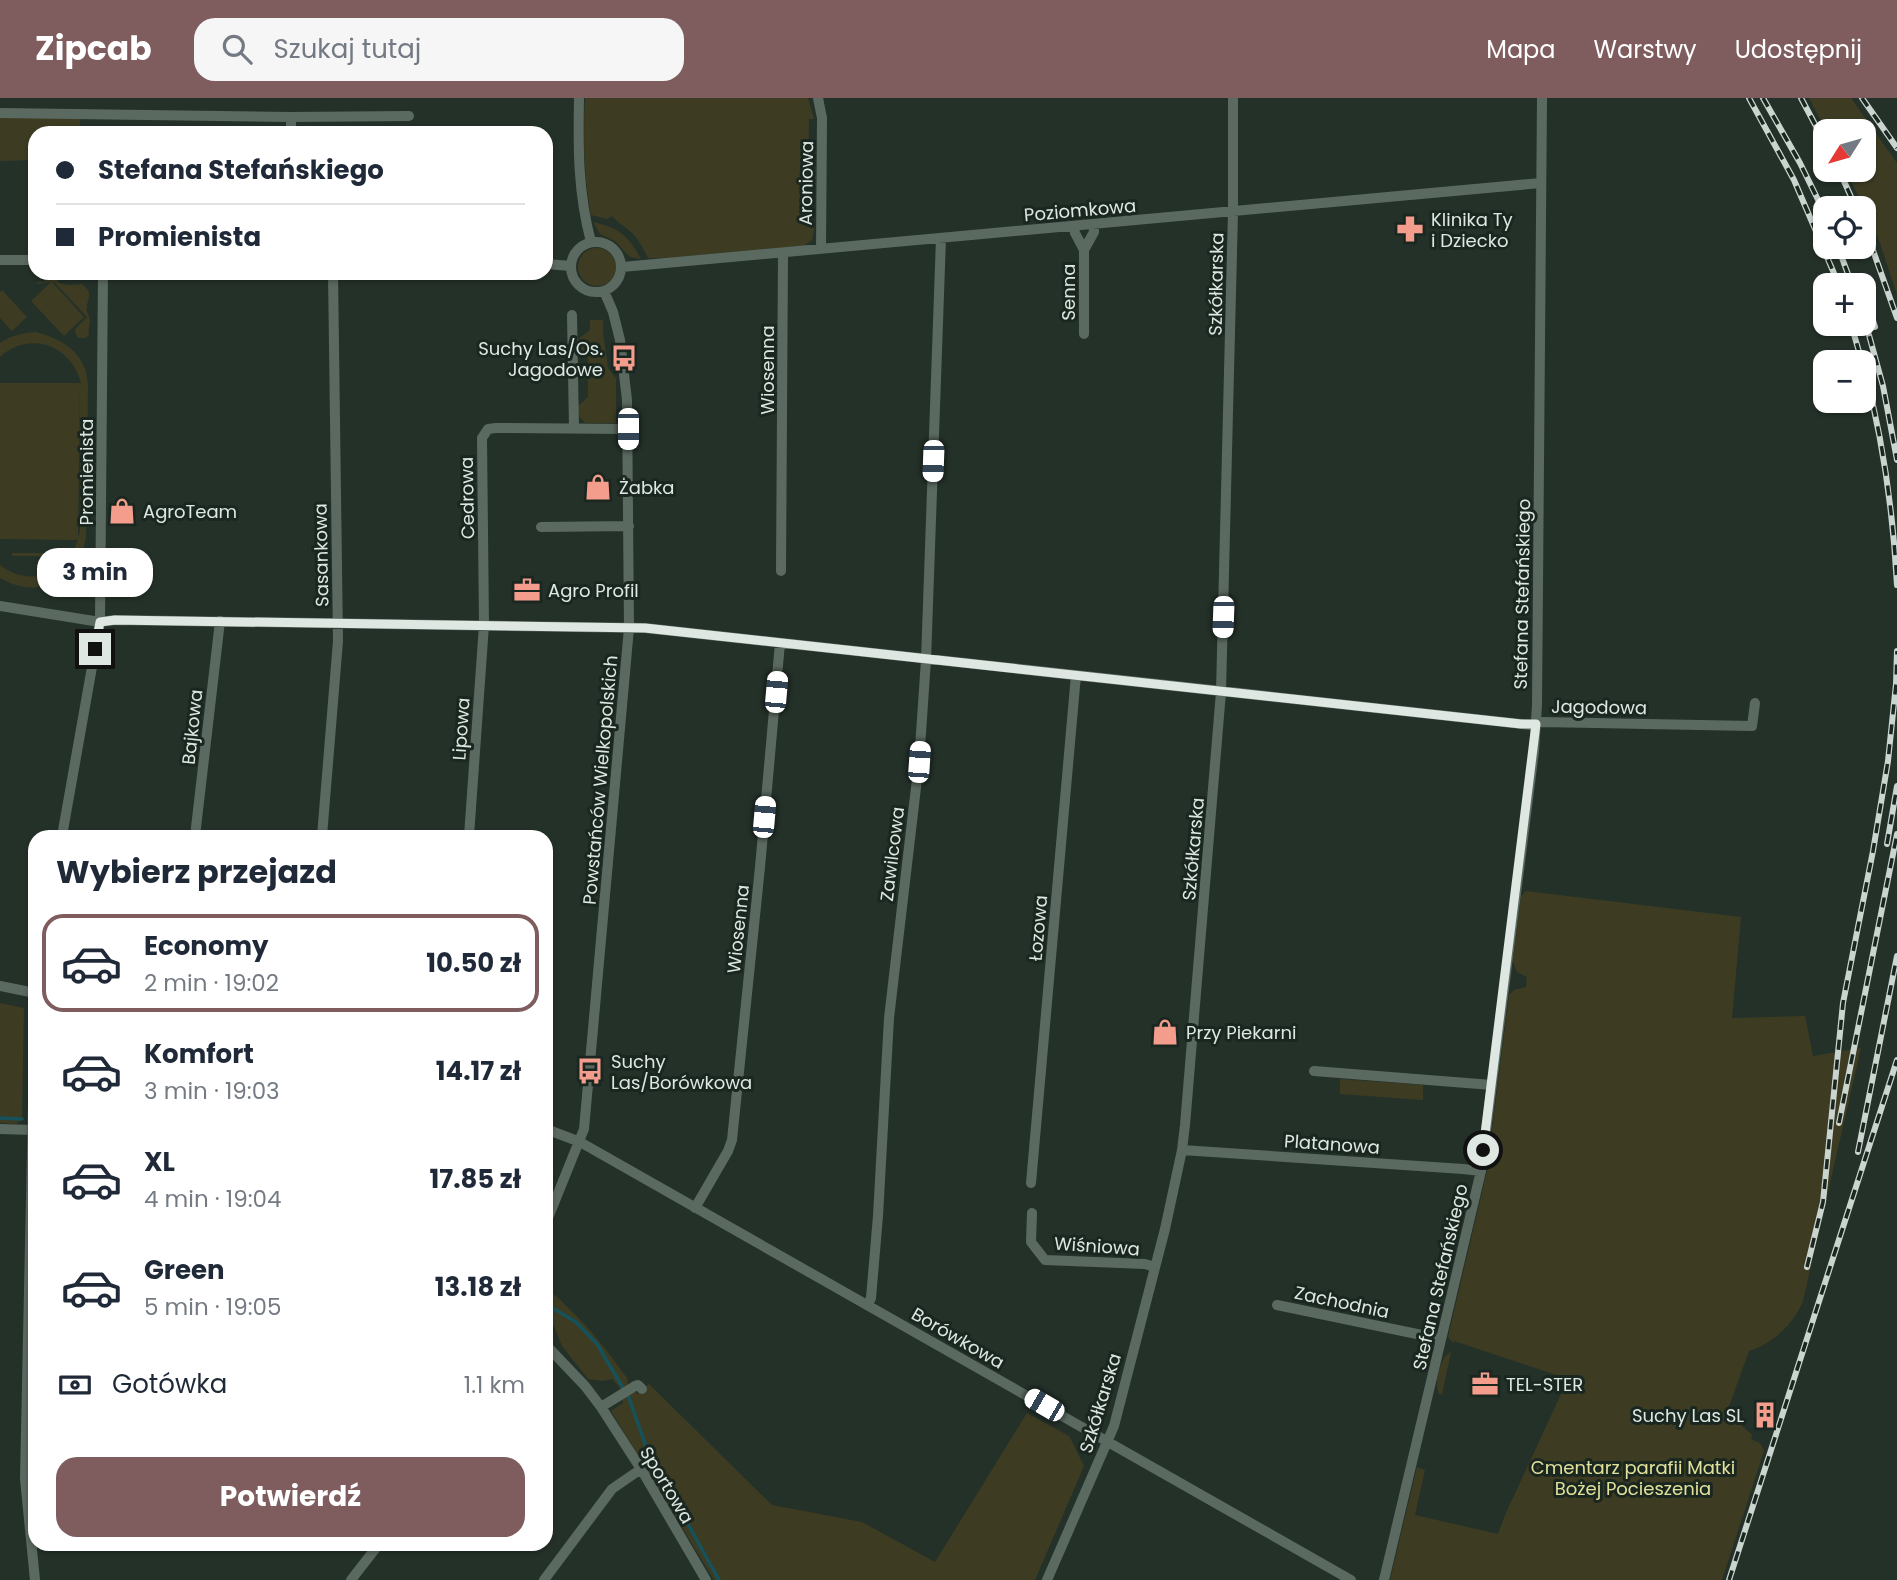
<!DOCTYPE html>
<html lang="pl">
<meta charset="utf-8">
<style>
:root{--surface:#fff;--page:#f6f6f7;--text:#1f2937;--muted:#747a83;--line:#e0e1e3;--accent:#7f5d5e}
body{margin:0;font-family:Poppins,sans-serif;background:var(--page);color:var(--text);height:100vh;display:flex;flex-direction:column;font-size:26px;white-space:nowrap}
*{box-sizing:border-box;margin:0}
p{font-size:23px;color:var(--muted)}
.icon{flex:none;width:38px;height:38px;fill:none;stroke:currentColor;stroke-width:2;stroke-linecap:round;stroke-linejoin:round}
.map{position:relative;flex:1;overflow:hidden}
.details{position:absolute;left:28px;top:732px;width:525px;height:721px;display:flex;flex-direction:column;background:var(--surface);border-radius:21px;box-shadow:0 2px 5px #0004}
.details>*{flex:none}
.hud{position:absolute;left:28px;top:28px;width:525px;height:154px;border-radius:21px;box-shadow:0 2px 5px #0004;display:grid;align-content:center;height:154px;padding:0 28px;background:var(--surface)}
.needle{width:46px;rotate:233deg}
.tools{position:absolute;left:1813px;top:21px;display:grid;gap:14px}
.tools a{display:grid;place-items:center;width:63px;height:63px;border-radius:14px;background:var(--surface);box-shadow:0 2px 5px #0004;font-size:35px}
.end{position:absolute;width:32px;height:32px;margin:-16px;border:9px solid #dee7e2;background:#111;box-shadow:0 0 0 4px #111}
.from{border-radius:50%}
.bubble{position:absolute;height:49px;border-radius:21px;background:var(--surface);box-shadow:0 2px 5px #0004;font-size:23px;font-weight:700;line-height:49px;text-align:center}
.car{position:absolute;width:21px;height:42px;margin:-21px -10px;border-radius:9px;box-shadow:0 0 5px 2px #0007;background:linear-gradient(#fff 24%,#345 0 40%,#fff 0 76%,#345 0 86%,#fff 0)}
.hud b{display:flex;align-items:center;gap:24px;height:66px;font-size:26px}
.hud b+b{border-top:2px solid var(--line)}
.hud i{width:18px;height:18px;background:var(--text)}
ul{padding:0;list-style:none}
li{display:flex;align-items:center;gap:21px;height:98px;margin:0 14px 10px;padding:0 14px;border:4px solid transparent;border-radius:21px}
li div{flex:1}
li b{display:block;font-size:26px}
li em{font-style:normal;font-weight:700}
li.selected{border-color:var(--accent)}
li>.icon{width:63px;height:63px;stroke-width:1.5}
h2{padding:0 28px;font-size:32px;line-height:84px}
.pay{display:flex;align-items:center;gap:18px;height:77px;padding:0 28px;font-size:26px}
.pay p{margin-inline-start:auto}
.button{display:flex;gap:14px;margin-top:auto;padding:14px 28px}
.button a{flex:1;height:80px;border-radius:21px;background:var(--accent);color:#fff;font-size:28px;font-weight:700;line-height:80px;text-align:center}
header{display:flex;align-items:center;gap:42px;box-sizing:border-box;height:98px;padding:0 35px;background:var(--accent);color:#fff}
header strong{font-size:33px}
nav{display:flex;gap:38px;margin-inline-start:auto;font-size:24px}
.search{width:490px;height:63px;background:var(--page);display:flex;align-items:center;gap:18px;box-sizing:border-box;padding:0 24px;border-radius:21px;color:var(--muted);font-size:26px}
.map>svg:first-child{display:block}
</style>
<header>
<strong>Zipcab</strong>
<div class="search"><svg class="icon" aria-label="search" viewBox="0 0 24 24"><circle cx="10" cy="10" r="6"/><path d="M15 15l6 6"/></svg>Szukaj tutaj</div>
<nav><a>Mapa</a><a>Warstwy</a><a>Udostępnij</a></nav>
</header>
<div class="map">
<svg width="1897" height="1482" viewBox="0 0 1897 1482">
<rect width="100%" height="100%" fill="#243129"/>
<!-- green -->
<path fill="#3d3c23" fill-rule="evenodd" d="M 585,0 L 808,0 L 814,21 L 809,21 L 808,72 L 816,72 L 816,87 L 807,87 L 807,126 L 815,126 L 812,142 L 805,147 L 800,148 L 664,160 L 648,160 C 643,151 639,141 631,134 C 625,128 618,125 612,118 L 607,121 L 591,117 C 584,78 583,40 585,0 Z
M 1809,0 L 1851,0 L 1897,65 L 1897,197 L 1880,145 L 1846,72 L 1864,72 L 1864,33 L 1826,33 Z
M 0,19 L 80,20 L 80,35 L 35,35 L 34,62 L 0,63 Z
M 593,124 C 619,130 628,137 641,161 L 631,159 L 627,156 L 615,143 L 600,136 Z
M578 169a19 19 0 1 1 38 0a19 19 0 1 1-38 0Z
M 45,182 L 57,182 L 59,185 L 68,187 L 82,186 C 96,197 85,201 87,213 C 87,215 89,217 89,218 C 91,225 88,229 89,236 L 86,240 L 78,240 L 75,234 L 76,230 L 87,219 L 55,185 L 52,184 L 84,219 L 64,238 L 31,203 L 51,184 L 37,186 L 37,184 L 45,184 Z
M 2,192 L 27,219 L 12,233 L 0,220 L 0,194 Z
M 590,222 L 603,222 L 603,235 L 608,270 L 616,280 L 616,325 L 585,325 L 578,317 L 578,308 L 588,299 L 588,256 L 576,256 L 577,242 L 590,232 Z
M 36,234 C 65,242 87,256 88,288 L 86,440 C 79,482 39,502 2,481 L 0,480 L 0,467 C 22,485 54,482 71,458 L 12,458 L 12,455 L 72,455 L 78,442 L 0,441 L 0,285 L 81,285 C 71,247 30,232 0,259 L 0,245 C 12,237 23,235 36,234 ZM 80,289 L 80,433 L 78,440 Z
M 1526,793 L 1741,819 L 1732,920 L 1805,918 L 1813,958 L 1861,950 L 1803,1203 C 1794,1226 1772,1246 1749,1253 L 1727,1314 L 1752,1337 L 1751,1341 L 1760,1345 L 1764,1353 L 1722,1482 L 1390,1482 L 1417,1369 L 1425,1372 L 1415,1417 L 1498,1436 L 1505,1417 L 1568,1281 L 1454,1243 L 1453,1245 L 1448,1239 L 1487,1073 L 1509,897 L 1514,892 L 1526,889 L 1527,879 L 1517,874 L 1513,863 L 1521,798 Z
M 0,905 L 24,910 L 22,1021 L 16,1026 L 0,1025 Z
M 1340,981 L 1423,987 L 1423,1002 L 1340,996 Z
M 546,1192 C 555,1196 561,1202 567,1209 C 591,1231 609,1255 627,1280 L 628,1286 L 621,1291 L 612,1281 L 603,1283 L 588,1281 L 562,1248 L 554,1228 L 546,1220 Z
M 1451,1254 L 1442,1296 L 1442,1297 L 1439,1296 C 1434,1285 1440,1259 1451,1254 Z
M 649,1286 L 772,1407 L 862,1424 L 935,1464 L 1027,1315 L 1069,1338 L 1084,1368 L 1035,1482 L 714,1482 L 611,1313 L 623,1305 L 622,1300 L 635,1293 L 637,1296 Z"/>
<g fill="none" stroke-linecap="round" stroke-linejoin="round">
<!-- stream -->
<path stroke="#16525c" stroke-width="3.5" d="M 0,1020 L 22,1021
M 546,1206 L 576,1224 L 597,1246 L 629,1300 L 648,1354 L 719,1482"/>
<!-- minor -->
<path stroke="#5b6a61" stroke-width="10" d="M 579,0 C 578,51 578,95 591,144
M 818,0 L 822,20 L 821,151
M 0,15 L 291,19 L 409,18
M 291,19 L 291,35
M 1074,128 L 1075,135 L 1084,152
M571 169a25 25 0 1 1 50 0a25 25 0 1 1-50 0Z
M 0,162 L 35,162
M 546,166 L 571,168
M 622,169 L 1541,85
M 572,217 L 574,330
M 1084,236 L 1084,152 L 1094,134 L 1094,126
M 541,429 L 629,428
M 781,473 L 783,155
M 0,508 L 100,524 L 115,522 L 645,530 L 1531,627 L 1542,624 L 1752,628 L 1755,605
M 62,738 L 100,524 L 103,175
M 195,738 L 220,523
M 322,738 L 338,543 L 333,175
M 469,738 L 484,527 L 482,340 L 488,331 L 496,330 L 628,331
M 0,888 L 35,895
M 35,910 L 25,1381 L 35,1482
M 1314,973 L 1492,987
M 0,1031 L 33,1032
M 546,1031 L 580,1044 L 1351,1482
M 1182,1052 L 1463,1071 L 1481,1073
M 1031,1085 L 1076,577
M 695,1110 L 728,1053 L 732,1042 L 760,769 L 780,545
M 1032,1115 L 1031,1144 L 1045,1162 L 1145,1166 L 1155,1169
M 546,1125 L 584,1031 L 629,530 L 627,302 L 620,242 L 613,214 L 604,193
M 868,1207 L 871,1200 L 878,1118 L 889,920 L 919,664 L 926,562 L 941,140
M 1277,1207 L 1441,1241
M 546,1247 L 585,1288 L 601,1309 L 641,1371 L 706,1482
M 601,1309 L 635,1288 L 638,1287 L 642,1291
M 351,1482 L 379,1446
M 544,1482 L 612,1391 L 641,1371
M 1047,1482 L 1114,1328 L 1165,1131 L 1182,1052 L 1185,1027 L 1221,594 L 1233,114 L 1233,0
M 1384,1482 L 1481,1073 L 1534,653 L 1537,607 L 1542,0"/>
<!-- rail casing -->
<g stroke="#cbd5cf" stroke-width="6">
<path id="rail" d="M 1749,0 L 1794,82 L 1839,187
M 1763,0 L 1800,65 L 1825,116
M 1801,0 L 1825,45
M 1862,0 L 1897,50
M 1839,72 L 1856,110
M 1864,127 L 1897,220
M 1838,149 L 1852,187
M 1864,194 L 1875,229
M 1864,219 L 1883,288 L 1897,362
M 1851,226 L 1862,264
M 1864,270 C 1883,341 1893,413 1897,487
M 1887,746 L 1897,688
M 1839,1025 L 1897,736
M 1858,1054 L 1897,858
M 1807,1169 L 1823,1104 L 1843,905 L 1873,753 L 1888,663 L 1896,586 L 1897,553
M 1729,1482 L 1897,962"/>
</g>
<!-- rail -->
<use href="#rail" stroke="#1a2720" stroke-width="3.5" stroke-dasharray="10" stroke-linecap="butt"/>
</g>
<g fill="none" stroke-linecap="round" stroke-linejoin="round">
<!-- route -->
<path stroke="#dee7e2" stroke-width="9" d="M 95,551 L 100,524 L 115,522 L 645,530 L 1521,626 L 1536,626 L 1483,1052"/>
</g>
<!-- icons -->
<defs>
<g id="pharmacy-bare" transform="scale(2.1)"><path d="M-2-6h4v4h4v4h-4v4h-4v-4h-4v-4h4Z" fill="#f59d8d" stroke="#1a2720" stroke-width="2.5" paint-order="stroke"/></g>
<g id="bus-bare" transform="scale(2.1)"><path d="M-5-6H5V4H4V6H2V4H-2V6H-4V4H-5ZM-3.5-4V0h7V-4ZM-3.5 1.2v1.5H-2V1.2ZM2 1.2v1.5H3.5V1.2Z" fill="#f59d8d" stroke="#1a2720" stroke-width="2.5" paint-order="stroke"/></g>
<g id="shop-bare" transform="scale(2.1)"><path d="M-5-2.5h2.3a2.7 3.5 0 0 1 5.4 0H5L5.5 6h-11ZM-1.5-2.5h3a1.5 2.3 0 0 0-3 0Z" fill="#f59d8d" stroke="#1a2720" stroke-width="2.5" paint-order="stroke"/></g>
<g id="office-bare" transform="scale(2.1)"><path d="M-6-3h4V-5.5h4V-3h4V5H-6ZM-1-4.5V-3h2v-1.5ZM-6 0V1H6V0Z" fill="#f59d8d" stroke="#1a2720" stroke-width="2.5" paint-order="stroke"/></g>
<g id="building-bare" transform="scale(2.1)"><path d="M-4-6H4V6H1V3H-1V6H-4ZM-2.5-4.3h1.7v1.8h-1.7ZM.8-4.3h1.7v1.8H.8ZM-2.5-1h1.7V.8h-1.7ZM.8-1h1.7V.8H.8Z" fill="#f59d8d" stroke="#1a2720" stroke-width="2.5" paint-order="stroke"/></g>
</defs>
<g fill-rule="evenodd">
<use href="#pharmacy-bare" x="1410" y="131"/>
<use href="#bus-bare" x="624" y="260"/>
<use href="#shop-bare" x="598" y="389"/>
<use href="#shop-bare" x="122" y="413"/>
<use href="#office-bare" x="527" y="492"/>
<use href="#shop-bare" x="1165" y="934"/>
<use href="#bus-bare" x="590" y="973"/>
<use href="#office-bare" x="1485" y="1286"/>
<use href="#building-bare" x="1765" y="1317"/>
</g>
<g text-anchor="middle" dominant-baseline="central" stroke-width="6" stroke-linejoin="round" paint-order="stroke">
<!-- street labels -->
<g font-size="18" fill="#dee7e2" stroke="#1a2720">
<text transform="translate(806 85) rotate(-89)">Aroniowa</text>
<text transform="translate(1080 112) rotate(-5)">Poziomkowa</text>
<text transform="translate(1216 186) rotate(-89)">Szkółkarska</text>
<text transform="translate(1068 194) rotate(-90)">Senna</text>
<text transform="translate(767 272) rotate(-90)">Wiosenna</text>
<text transform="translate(86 374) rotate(-90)">Promienista</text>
<text transform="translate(467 400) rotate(-91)">Cedrowa</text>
<text transform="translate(321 457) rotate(-91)">Sasankowa</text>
<text transform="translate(1522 496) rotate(-89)">Stefana Stefańskiego</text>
<text transform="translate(1599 609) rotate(1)">Jagodowa</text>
<text transform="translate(192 629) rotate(-84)">Bajkowa</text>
<text transform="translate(461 631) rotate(-86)">Lipowa</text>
<text transform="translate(600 682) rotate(-85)">Powstańców Wielkopolskich</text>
<text transform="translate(1193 751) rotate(-85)">Szkółkarska</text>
<text transform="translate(892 756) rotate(-83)">Zawilcowa</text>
<text transform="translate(1038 830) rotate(-85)">Łozowa</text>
<text transform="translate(738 831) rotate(-84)">Wiosenna</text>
<text transform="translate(1332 1046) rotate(4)">Platanowa</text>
<text transform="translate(1097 1148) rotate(4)">Wiśniowa</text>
<text transform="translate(1440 1179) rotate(-77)">Stefana Stefańskiego</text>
<text transform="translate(1342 1204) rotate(12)">Zachodnia</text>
<text transform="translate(958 1240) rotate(30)">Borówkowa</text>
<text transform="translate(1100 1305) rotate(-73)">Szkółkarska</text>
<text transform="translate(667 1387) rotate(59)">Sportowa</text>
</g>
<!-- poi labels -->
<g font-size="18" fill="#dee7e2" stroke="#1a2720" text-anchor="start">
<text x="1431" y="121">Klinika Ty<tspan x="1431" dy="21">i Dziecko</tspan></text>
<text x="603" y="250" text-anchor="end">Suchy Las/Os.<tspan x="603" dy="21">Jagodowe</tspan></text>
<text x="619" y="389">Żabka</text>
<text x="143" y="413">AgroTeam</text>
<text x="548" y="492">Agro Profil</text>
<text x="1186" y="934">Przy Piekarni</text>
<text x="611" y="963">Suchy<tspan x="611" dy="21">Las/Borówkowa</tspan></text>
<text x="1506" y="1286">TEL-STER</text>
<text x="1744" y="1317" text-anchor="end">Suchy Las SL</text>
</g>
<!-- park labels -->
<g font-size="18" fill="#e2e19a" stroke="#1a2720">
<text x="1633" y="1369">Cmentarz parafii Matki<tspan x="1633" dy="21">Bożej Pocieszenia</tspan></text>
</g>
</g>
</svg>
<div class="tools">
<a><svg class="needle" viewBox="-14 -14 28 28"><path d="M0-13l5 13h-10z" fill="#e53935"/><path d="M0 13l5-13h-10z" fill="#747a83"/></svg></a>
<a><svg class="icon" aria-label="locate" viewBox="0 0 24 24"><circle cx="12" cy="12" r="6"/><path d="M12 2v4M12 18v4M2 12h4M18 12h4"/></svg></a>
<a>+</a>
<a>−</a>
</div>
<i class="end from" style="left:1483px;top:1052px"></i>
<i class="end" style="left:95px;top:551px"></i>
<div class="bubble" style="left:37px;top:450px;width:116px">3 min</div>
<i class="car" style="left:628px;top:331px;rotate:180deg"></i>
<i class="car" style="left:933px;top:363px;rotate:182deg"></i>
<i class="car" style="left:1223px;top:519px;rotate:182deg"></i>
<i class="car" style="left:776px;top:594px;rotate:5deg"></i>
<i class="car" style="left:919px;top:664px;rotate:4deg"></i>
<i class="car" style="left:764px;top:719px;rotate:5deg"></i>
<i class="car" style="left:1044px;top:1307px;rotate:300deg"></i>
<div class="hud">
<b><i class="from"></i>Stefana Stefańskiego</b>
<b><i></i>Promienista</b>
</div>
<section class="details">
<h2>Wybierz przejazd</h2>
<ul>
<li class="selected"><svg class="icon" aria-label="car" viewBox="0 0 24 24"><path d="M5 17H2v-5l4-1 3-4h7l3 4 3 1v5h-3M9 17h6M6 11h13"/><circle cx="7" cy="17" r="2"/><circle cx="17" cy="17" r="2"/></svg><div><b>Economy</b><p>2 min · 19:02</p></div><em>10.50 zł</em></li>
<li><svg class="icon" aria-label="car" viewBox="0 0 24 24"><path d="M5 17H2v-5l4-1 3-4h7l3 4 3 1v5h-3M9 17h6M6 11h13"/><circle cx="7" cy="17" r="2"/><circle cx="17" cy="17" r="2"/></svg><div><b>Komfort</b><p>3 min · 19:03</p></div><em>14.17 zł</em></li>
<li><svg class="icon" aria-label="car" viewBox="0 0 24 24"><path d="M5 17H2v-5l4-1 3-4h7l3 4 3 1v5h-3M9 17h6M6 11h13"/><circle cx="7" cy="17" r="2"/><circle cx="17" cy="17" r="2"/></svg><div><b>XL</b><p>4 min · 19:04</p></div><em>17.85 zł</em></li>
<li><svg class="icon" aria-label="car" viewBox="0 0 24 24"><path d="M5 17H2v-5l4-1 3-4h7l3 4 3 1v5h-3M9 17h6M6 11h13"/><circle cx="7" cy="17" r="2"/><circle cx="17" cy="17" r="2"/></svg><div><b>Green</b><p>5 min · 19:05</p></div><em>13.18 zł</em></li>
</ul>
<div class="pay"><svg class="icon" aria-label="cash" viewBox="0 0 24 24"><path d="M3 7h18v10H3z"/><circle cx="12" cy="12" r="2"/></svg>Gotówka<p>1.1 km</p></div>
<div class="button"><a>Potwierdź</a></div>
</section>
</div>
